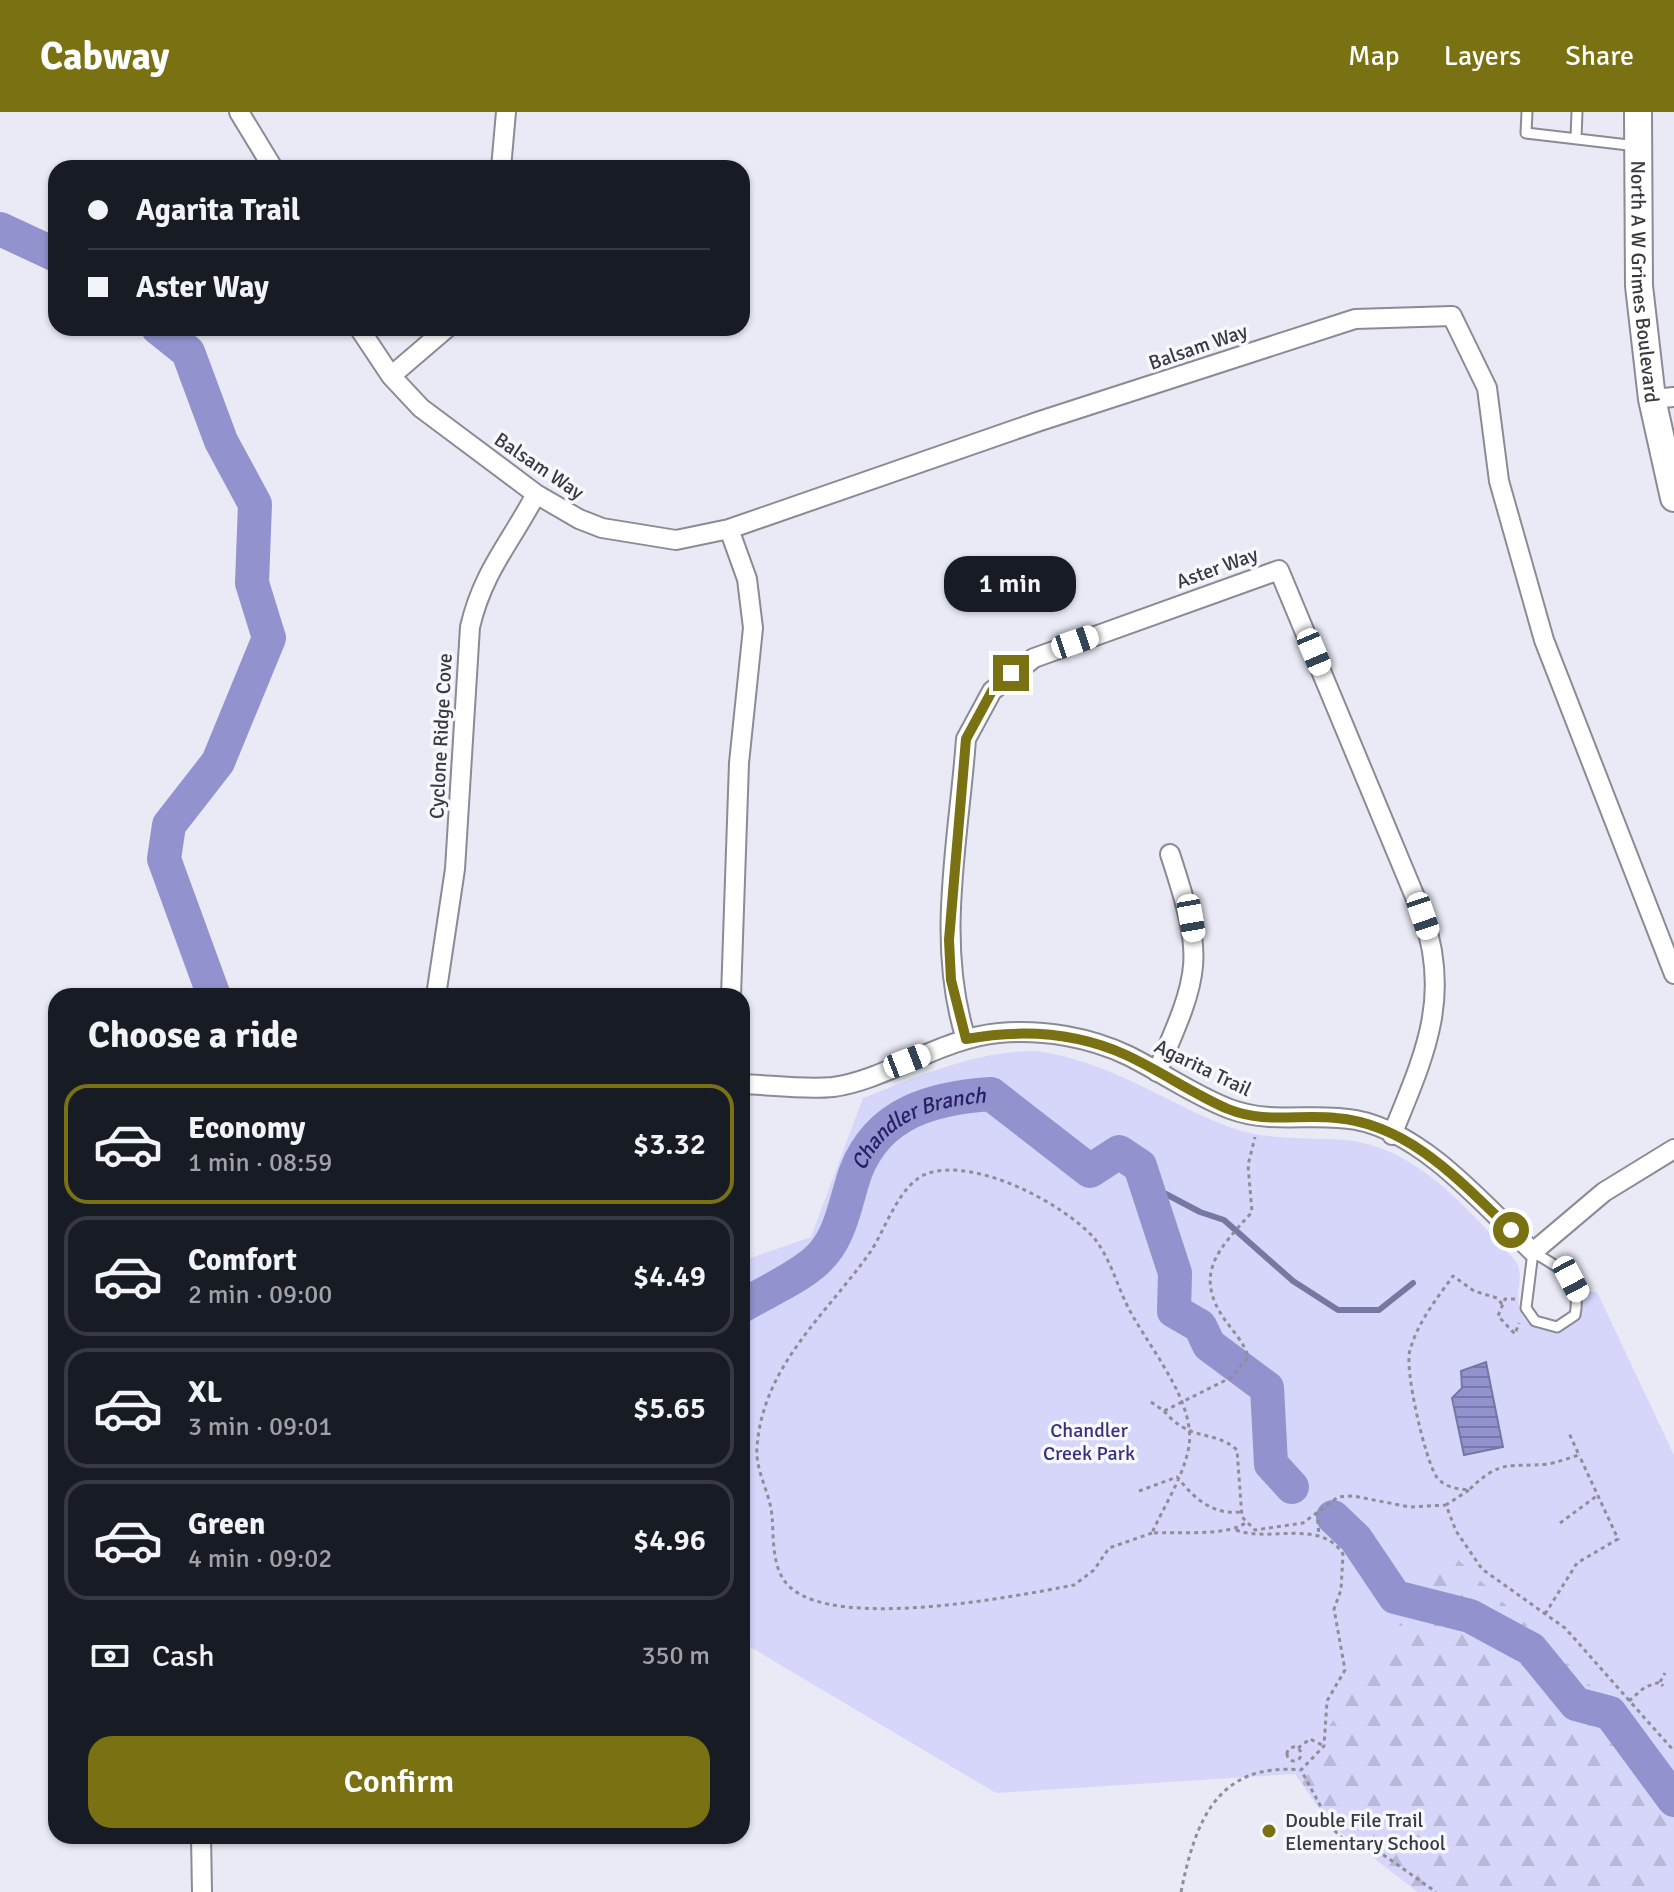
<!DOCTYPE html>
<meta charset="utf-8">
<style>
:root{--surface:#171b24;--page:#20242c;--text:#f1f3f6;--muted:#9ea1a6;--line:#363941;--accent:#7a7112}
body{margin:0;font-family:Signika,sans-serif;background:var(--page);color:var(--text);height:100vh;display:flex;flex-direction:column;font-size:30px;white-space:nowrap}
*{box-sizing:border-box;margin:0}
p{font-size:26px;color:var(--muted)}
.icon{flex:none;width:44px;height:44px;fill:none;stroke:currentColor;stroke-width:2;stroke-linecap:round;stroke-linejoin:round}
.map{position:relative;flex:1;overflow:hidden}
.side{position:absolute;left:48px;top:876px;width:702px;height:856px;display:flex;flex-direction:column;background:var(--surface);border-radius:24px;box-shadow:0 2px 6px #0004}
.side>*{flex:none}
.top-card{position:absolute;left:48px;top:48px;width:702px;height:176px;border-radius:24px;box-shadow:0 2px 6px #0004;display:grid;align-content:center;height:176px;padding:0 40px;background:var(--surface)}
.end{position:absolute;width:36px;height:36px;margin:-18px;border:10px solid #7a7112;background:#fff;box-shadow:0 0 0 4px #fff}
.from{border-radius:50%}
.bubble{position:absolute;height:56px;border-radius:24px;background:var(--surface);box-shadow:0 2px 6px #0004;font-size:26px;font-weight:600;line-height:56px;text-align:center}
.car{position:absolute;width:24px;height:48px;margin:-24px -12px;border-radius:10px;box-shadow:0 0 6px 2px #0007;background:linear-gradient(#fff 24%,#345 0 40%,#fff 0 76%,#345 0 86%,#fff 0)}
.top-card b{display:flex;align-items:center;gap:28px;height:76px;font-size:30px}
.top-card b+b{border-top:2px solid var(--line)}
.top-card i{width:20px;height:20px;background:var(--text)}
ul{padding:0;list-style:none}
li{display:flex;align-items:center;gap:24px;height:120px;margin:0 16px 12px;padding:0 24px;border:4px solid var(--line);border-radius:24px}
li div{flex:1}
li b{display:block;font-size:30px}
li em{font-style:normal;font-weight:600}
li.current{border-color:var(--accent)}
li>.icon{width:72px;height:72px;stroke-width:1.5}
h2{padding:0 40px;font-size:36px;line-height:96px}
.pay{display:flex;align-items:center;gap:20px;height:88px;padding:0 40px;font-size:30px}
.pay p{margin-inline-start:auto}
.primary-button{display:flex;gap:16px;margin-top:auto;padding:16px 40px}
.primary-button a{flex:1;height:92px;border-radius:24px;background:var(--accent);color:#fff;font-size:32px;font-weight:600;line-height:92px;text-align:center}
header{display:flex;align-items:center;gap:48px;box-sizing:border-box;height:112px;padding:0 40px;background:var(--accent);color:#fff}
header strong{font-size:38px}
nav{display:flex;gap:44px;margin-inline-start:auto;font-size:28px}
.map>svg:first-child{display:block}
</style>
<header>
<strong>Cabway</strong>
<nav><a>Map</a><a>Layers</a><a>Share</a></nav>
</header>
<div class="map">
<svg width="1674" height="1780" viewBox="0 0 1674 1780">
<defs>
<pattern id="forest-firs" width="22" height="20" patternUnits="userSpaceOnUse" patternTransform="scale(2)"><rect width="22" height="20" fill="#d5d6fa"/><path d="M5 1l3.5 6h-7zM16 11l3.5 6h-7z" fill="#b8b8d7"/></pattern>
<pattern id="water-rules" width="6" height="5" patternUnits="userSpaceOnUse" patternTransform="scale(2)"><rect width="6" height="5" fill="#9292ce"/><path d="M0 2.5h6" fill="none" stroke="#7878a9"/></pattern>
</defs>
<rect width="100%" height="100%" fill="#e9eaf5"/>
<!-- green -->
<path fill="#d5d6fa" d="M 1036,939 C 1112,950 1160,988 1229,1015 C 1267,1029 1304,1025 1344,1028 C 1417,1034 1468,1098 1515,1148 C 1526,1165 1514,1178 1520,1197 C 1529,1226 1558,1221 1577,1208 L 1586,1179 L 1597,1180 L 1674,1343 L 1674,1780 L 1418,1780 L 1331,1713 L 1295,1662 L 996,1681 L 742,1530 L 742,1149 L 811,1125 L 863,986 C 920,964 974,939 1036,939 Z"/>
<!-- forest -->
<path fill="url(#forest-firs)" d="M 1450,1440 L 1674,1653 L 1674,1780 L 1418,1780 L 1331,1713 L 1296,1662 Z"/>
<!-- water -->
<path fill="url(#water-rules)" stroke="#7777a3" stroke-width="2" d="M 1486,1250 L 1503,1335 L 1464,1343 L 1452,1286 L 1462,1276 L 1461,1259 Z"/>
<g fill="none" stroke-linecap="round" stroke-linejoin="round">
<!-- stream -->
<path stroke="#7777a3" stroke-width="6" d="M 1145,1071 L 1200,1100 L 1224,1108 L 1293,1169 L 1338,1198 L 1379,1198 L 1413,1171"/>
<!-- river -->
<g stroke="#9292ce" stroke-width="34">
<path d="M 0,117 L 56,143"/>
<path d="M 158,216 L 188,240 L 221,329 L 255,392 L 252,471 L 269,526 L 218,650 L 169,713 L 164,747 L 214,884"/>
<path id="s1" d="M 742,1194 C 765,1180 796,1167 816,1149 C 842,1126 845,1089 856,1059 C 879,1000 933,986 991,982 L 1090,1059 L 1119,1040 L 1140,1054 L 1175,1161 L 1174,1199 L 1200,1214 L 1209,1233 L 1267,1276 L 1271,1352 L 1292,1375"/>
<path d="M 1333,1405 L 1356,1427 L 1395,1485 L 1470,1504 L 1531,1537 L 1576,1592 L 1610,1601 L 1674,1688"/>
</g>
<!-- service casing -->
<g stroke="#8a8b95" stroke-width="13">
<path id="service" d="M 1527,0 L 1526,21 L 1637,34
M 1576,26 L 1577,0
M 1533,1140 C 1562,1157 1582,1167 1575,1203 L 1557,1215 L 1535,1209 L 1526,1196 Z"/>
</g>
<!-- minor casing -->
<g stroke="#8a8b95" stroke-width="22">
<path id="minor" d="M 239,0 L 273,56
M 501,56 L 506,0
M 359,216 L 391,264 L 421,296 L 536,382 L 579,407 L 602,416 L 676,428 L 729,417 L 1040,309 L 1355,207 L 1452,204 L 1487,276 L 1499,369 L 1544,528 L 1674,862
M 391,264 L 447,216
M 1652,287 L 1674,285
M 729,417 L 747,467 L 753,516 L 739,651 L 731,884
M 436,884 L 455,757 L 470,515 C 483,459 511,430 536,382
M 966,927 C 935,830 959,727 966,627 L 992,579 L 1034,546 L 1279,458 L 1423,804 C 1452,888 1423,946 1392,1023
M 1157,960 C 1201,858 1205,849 1170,742
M 742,972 C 771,973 804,978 833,975 C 886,968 941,926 999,921 C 1042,917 1090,925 1129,944 C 1163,961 1195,984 1230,997 C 1273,1013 1313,1000 1356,1008 C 1424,1021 1485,1094 1533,1140 L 1604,1080 L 1674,1037
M 201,1724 L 202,1780"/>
</g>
<!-- secondary casing -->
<g stroke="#8a8b95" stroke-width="30">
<g id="secondary">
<path id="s2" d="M 1638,0 L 1639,174 L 1652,287 L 1674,386"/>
</g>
</g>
<!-- path -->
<path stroke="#8e8e96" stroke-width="3" stroke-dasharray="4 4" stroke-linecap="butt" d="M 1515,1187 L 1505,1187 L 1498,1204 L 1515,1222 L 1519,1211
M 1502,1192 L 1497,1186 L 1474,1179 L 1453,1164 C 1437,1186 1418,1210 1410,1238 C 1404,1258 1425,1346 1436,1364 C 1443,1375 1457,1377 1469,1378 C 1501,1346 1509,1356 1548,1352 C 1559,1350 1569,1346 1579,1343 L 1569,1321
M 1151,1290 L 1164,1299 L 1232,1265 L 1248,1245 C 1245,1232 1233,1219 1225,1208 C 1192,1161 1220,1136 1252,1100 L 1248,1053 L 1255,1025
M 1164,1299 C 1191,1331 1214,1317 1237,1338 L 1242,1405 L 1255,1418 L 1303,1411 L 1338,1385 L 1353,1384 L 1410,1395 L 1446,1393
M 1469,1378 L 1446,1393 L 1456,1419 L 1482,1457 L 1565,1516 L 1674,1639
M 1139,1379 L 1177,1365 C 1195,1387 1212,1403 1241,1400
M 1317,1400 L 1319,1424
M 1560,1411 L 1598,1383
M 1236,1418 C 1270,1431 1320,1406 1343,1442 L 1341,1478 L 1334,1497 L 1345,1558 L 1327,1589 L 1324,1634 L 1301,1658 L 1333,1717 L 1341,1725 L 1351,1733 L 1378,1739 L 1436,1780
M 1152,1421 L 1109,1436 L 1094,1458 L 1074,1473 C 1013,1485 839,1518 791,1476 C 771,1459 774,1427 772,1404 C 770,1380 755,1359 757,1335 C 763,1253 827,1202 871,1139 C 886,1116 899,1073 926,1062 C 973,1044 1063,1091 1094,1126 C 1108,1143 1116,1169 1125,1189 C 1144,1231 1200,1291 1188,1339 C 1182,1367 1163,1396 1152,1421 C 1176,1420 1229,1424 1245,1411
M 1545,1502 L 1577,1451 L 1618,1427 L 1579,1343
M 1660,1570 L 1665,1561
M 1629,1589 L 1645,1575 L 1660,1570 L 1663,1574
M1287 1642a7 7 0 1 1 14 0a7 7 0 1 1-14 0Z
M 1298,1636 L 1310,1627 L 1324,1634
M 1181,1780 C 1195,1710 1217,1650 1301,1658"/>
<!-- service -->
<use href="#service" stroke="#fff" stroke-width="9"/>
<!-- minor -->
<use href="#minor" stroke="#fff" stroke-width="18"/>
<!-- secondary -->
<use href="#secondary" stroke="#fff" stroke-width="26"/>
</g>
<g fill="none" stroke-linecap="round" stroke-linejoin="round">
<!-- route -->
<path stroke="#7a7112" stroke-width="10" d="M 1011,561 L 992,579 L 966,627 L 949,828 L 951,868 L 966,927 C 1021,917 1075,920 1126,943 C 1161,959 1193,982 1228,997 C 1265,1012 1298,1002 1336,1006 C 1409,1012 1461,1070 1511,1118"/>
</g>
<!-- markers -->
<circle fill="#7a7112" stroke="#f7f8ff" stroke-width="3" cx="1269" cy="1719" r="8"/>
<g text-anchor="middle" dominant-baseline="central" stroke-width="7" stroke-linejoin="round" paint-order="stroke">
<!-- street labels -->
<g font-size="20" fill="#39393e" stroke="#f7f8ff">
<text stroke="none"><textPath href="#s2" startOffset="170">North A W Grimes Boulevard</textPath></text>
<text transform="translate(1198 235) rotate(-19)">Balsam Way</text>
<text transform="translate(539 354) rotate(34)">Balsam Way</text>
<text transform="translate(1217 456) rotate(-20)">Aster Way</text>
<text transform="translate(441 624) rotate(-87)">Cyclone Ridge Cove</text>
<text transform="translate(1203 956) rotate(26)">Agarita Trail</text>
</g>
<!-- park labels -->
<g font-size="20" fill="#393179" stroke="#f7f8ff">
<text x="1089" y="1318">Chandler<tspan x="1089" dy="23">Creek Park</tspan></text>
</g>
<!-- poi labels -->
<g font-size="20" fill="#39393e" stroke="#f7f8ff" text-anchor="start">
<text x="1285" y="1708">Double File Trail<tspan x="1285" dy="23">Elementary School</tspan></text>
</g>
<!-- water labels -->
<g font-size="22" font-style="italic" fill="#291e65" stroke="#f7f8ff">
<text stroke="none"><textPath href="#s1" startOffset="268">Chandler Branch</textPath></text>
</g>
</g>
</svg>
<i class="end from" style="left:1511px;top:1118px"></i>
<i class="end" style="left:1011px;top:561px"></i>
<div class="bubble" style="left:944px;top:444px;width:132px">1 min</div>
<i class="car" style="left:1075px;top:530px;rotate:71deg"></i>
<i class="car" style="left:1314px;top:540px;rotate:157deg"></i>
<i class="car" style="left:1423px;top:804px;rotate:161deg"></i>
<i class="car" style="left:1191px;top:806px;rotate:170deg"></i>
<i class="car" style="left:907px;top:949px;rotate:69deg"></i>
<i class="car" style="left:1571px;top:1167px;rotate:152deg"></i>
<div class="top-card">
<b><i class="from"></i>Agarita Trail</b>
<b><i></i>Aster Way</b>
</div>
<section class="side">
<h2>Choose a ride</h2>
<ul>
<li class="current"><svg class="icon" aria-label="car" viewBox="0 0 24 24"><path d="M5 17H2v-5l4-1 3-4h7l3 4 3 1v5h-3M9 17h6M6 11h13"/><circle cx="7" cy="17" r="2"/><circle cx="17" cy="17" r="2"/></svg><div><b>Economy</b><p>1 min · 08:59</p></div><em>$3.32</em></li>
<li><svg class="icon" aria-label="car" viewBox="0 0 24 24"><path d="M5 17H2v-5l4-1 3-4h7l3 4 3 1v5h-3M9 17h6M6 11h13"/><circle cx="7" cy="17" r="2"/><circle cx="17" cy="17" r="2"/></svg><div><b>Comfort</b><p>2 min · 09:00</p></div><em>$4.49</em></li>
<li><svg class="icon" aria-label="car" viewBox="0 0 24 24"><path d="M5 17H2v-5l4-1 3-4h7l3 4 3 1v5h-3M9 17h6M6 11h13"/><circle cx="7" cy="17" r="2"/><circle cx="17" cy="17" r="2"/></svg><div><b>XL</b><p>3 min · 09:01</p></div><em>$5.65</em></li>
<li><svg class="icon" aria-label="car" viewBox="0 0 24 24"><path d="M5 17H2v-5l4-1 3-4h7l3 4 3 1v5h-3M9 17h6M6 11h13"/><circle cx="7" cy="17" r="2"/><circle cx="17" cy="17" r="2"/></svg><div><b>Green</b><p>4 min · 09:02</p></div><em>$4.96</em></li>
</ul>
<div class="pay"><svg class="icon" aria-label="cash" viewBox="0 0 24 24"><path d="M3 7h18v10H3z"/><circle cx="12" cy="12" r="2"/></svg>Cash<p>350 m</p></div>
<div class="primary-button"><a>Confirm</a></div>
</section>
</div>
